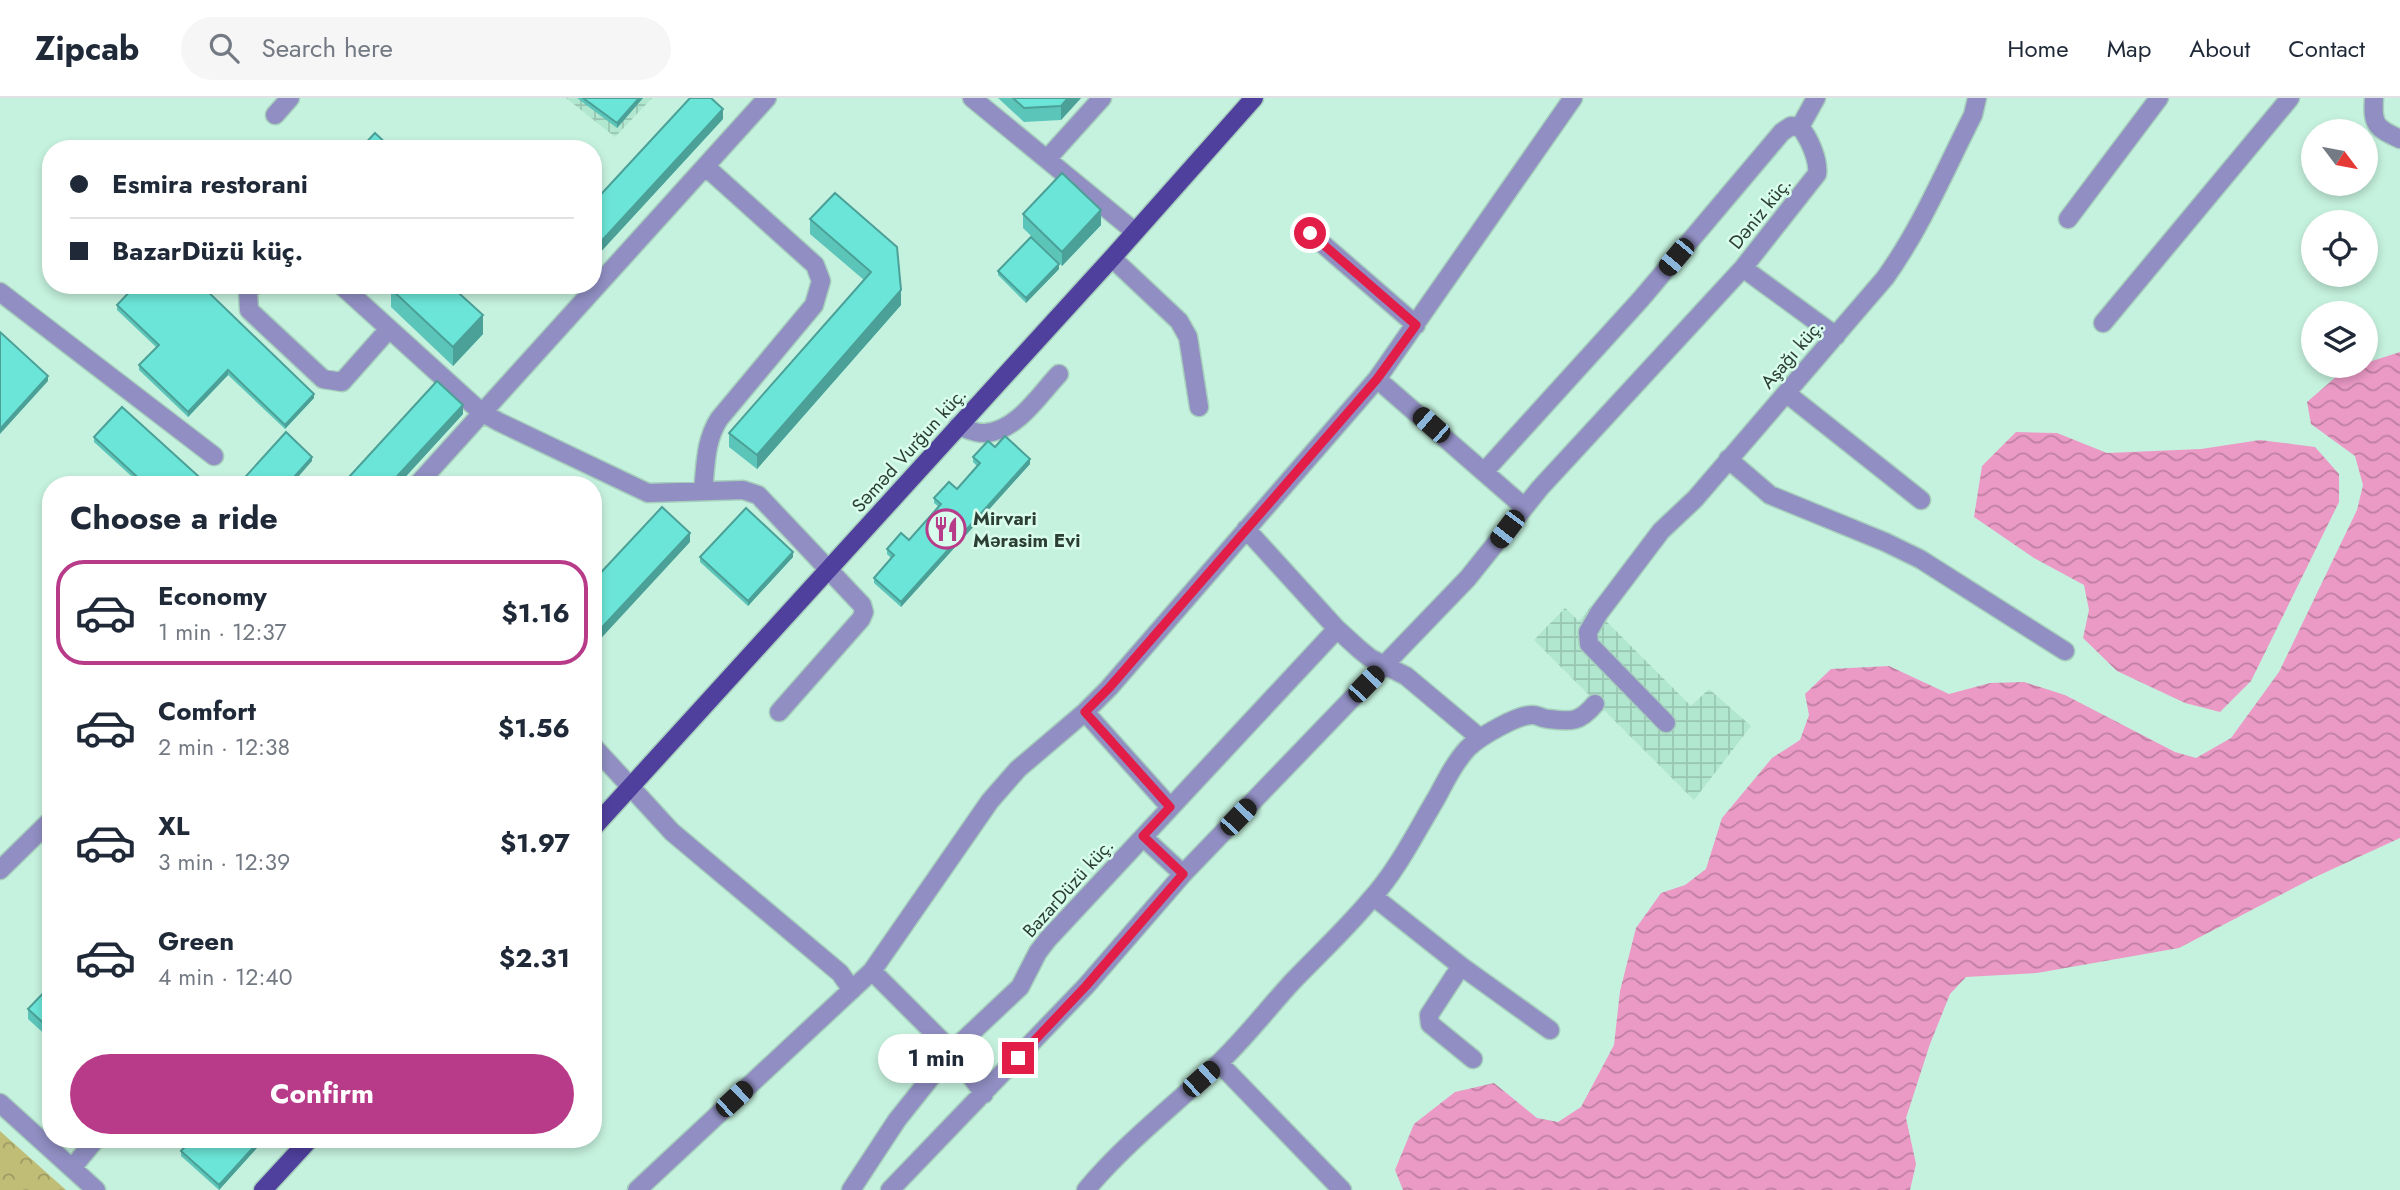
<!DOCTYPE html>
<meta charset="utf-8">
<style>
:root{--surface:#fff;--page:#f6f6f7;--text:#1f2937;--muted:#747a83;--line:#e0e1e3;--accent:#b83b89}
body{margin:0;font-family:Jost,sans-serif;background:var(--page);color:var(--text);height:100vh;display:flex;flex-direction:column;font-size:26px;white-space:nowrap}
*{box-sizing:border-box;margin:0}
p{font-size:23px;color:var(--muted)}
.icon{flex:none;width:38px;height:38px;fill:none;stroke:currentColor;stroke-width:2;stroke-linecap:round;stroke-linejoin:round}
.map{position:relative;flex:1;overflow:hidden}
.side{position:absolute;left:42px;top:378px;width:560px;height:672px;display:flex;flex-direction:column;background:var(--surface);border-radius:28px;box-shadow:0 4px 10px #0003}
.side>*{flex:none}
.top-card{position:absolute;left:42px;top:42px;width:560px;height:154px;border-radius:28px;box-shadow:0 4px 10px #0003;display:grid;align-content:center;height:154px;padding:0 28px;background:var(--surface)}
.needle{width:46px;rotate:122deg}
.controls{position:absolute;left:2301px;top:21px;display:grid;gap:14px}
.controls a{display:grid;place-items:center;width:77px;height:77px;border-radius:50%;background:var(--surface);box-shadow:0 4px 10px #0003;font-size:35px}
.end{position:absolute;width:32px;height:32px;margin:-16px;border:9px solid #e11d48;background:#fff;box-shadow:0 0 0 4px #fff}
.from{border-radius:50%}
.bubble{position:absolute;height:49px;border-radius:24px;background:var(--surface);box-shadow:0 4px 10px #0003;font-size:23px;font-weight:700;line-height:49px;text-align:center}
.car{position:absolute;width:21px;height:42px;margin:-21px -10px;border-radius:9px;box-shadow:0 0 5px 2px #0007;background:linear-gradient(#222 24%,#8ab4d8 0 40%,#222 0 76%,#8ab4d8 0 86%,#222 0)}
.top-card b{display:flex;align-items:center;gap:24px;height:66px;font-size:26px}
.top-card b+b{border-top:2px solid var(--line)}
.top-card i{width:18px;height:18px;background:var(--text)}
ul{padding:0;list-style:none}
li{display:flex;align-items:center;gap:21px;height:105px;margin:0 14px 10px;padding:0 14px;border:4px solid transparent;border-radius:28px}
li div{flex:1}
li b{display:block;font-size:26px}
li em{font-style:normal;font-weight:700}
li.selected{border-color:var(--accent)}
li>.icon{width:63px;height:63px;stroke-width:1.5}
h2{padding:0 28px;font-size:32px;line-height:84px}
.action{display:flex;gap:14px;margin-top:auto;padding:14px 28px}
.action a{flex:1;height:80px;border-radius:42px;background:var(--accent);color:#fff;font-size:28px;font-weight:700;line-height:80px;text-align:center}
header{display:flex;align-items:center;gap:42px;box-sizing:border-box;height:98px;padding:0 35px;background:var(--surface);border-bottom:2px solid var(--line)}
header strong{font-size:33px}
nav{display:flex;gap:38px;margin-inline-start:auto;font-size:24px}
.search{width:490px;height:63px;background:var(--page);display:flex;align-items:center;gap:18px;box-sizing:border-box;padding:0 24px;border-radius:38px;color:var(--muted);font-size:26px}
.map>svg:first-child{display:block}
</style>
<header>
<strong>Zipcab</strong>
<div class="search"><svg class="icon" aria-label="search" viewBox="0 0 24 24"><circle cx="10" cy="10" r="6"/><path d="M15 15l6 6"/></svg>Search here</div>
<nav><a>Home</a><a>Map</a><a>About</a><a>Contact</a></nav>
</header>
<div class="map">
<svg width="2400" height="1092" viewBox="0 0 2400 1092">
<defs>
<pattern id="industrial-grid" width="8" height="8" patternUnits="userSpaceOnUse" patternTransform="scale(1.75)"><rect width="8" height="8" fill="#b1e6cf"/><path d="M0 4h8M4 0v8" fill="none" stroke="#98c6b2"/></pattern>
<pattern id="park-crowns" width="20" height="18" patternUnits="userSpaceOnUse" patternTransform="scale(1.75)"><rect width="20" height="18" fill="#c0bd77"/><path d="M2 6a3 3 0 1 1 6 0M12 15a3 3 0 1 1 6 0" fill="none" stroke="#9c9b62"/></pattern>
<pattern id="water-waves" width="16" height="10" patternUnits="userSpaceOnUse" patternTransform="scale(1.75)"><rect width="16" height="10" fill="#eb9ac6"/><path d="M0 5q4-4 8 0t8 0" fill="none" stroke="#bf7fa2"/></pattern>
</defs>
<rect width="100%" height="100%" fill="#c5f2de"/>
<!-- industrial -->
<path fill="url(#industrial-grid)" d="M 566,0 L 652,0 L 615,39 Z
M 1591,508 L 1691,608 L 1709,591 L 1751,628 L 1694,702 L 1534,542 L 1565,510 L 1579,523 Z"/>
<!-- park -->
<path fill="url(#park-crowns)" d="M 0,1033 L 66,1092 L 0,1092 Z"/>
<!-- water -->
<path fill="url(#water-waves)" d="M 2400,254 L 2400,740 L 2311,781 L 2179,850 L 2037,875 L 1966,879 L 1950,896 L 1930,946 L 1906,1020 L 1916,1066 L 1910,1092 L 1403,1092 L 1395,1072 L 1414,1026 L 1455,994 L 1494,985 L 1537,1020 L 1558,1024 L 1581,1009 L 1614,947 L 1620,893 L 1636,830 L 1661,795 L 1685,787 L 1706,771 L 1722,720 L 1772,660 L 1800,642 L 1809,617 L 1805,596 L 1831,571 L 1889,568 L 1949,596 L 1990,585 L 2024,584 L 2065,597 L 2175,654 L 2196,660 L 2231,640 L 2279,574 L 2357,412 L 2363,387 L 2355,358 L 2311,326 L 2307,304 L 2344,272 L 2366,268 L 2366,265 Z
M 2016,334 L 2057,335 L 2107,355 L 2201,351 L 2260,342 L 2315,349 L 2339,376 L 2339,404 L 2251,583 L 2220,614 L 2185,605 L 2117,573 L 2083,540 L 2089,512 L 2084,487 L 2034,460 L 1974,419 L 1982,368 Z"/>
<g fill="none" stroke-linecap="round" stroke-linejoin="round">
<!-- minor casing -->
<g stroke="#a6cebc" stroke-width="21">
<path id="minor" d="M 972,0 L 1134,133
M 2374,0 C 2372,27 2376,30 2400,41
M 275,17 L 290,0
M 1800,29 L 1816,0
M 1047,61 L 1102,0
M 2068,121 L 2159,0
M 1310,135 L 1416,227
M 1112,160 L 1179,223 L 1188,239 L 1199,309
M 1743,170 L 1836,238
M 254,187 L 248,194 L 249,212 L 323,281 L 342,284 L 389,231
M 341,187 L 481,314 L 499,324 L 648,395 L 743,392 L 758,397 L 862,507 L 864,514 L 861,521 L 779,614
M 0,194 L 214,358
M 2103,225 L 2290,0
M 1377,281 L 1524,409
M 1786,295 L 1921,402
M 958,328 C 967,331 977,336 985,335 C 1017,333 1039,297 1059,276
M 1728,361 L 1770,397 L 1885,444 L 1920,461 L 2065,553
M 417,387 L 767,0
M 703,392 C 706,366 705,343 719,321 L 814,207 L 821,183 L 815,167 L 706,69
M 1246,431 L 1337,531 L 1359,551 L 1370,560 L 1406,578 L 1480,640
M 1085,614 L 1170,709
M 1666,625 L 1589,546 L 1588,534 L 1599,515 L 1661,433 L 1695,401 L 1885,180 C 1921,130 1945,72 1973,17 L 1977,0
M 593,648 L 672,734 L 840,875 L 852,892
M 1143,739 L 1183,776
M 0,772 L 51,722
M 1374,799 L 1461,868 L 1550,932
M 1461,868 L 1429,917 L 1430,926 L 1473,961
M 872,873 L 952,953 L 984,996
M 1219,965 L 1342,1092
M 0,1005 L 96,1092
M 72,1070 L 96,1041
M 637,1092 L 872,873 L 990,703 L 1018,671 L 1085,614 L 1109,590 L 1377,281 L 1573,0
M 851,1092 L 897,1022 L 952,953 L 1020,889 L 1038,854 L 1048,841 L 1337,531
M 890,1092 L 1086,888 L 1183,776 L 1468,480 L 1540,390 L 1743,170 L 1817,76 C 1819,62 1809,40 1800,29 L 1791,28 L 1782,34 L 1641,201 L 1484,374
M 1086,1092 C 1126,1044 1175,1007 1220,964 C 1247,938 1269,909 1294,882 C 1320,855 1347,830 1371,801 C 1398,771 1416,734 1437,699 C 1446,682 1455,664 1468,650 C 1479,639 1518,616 1533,617 C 1538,617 1543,621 1549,621 C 1572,624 1580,624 1595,606"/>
</g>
<!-- major casing -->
<g stroke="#a6cebc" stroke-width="21">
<path id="major" d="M 593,730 L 1112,160 L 1254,0
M 263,1092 L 310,1041"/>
</g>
<!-- minor -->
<use href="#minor" stroke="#908ec2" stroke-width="18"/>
<!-- major -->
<use href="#major" stroke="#4f409d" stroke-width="18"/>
</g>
<!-- wall -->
<path fill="#5cc5ba" d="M 577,0 L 643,0 L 617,30 Z
M 998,0 L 1081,0 L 1061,22 L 1024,24 Z
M 723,21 L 596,159 L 593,156 L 593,105 Z
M 835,95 L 901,207 L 757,371 L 729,349 L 729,335 L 864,182 L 810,136 L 810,121 Z
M 1023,116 L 1101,127 L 1062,168 L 1023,130 Z
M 1059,171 L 1026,205 L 998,177 L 998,173 Z
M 391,191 L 457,193 L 483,236 L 453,268 L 391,209 Z
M 117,207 L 314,300 L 285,331 L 228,277 L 188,319 L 139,272 L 139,267 L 156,249 L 117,212 Z
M 463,316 L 398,387 L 349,387 L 349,379 Z
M 94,339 L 208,387 L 141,387 L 94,344 Z
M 995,349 L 1030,366 L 901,509 L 874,485 L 874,480 L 891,460 L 887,456 L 887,451 L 909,442 L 939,409 L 934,405 L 934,400 L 957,391 L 977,368 L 973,364 L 973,359 Z
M 700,459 L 793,459 L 748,508 L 700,464 Z
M 51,887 L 51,942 L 28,921 L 28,911 Z
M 192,1041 L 265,1041 L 219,1092 L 181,1058 L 181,1053 Z"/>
<!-- shaded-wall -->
<path fill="#4ba097" d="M 639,0 L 643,0 L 617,30 L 617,25 Z
M 1068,0 L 1081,0 L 1061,22 L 1061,8 Z
M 723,11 L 723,21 L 596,159 L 596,149 Z
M 1101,112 L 1101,127 L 1062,168 L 1062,154 Z
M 1059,166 L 1059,171 L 1026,205 L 1026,200 Z
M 447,187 L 462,187 L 447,203 Z
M 901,192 L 901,207 L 757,371 L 757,357 Z
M 483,217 L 483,236 L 453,268 L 453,249 Z
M 228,272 L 228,277 L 188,319 L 188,314 Z
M 48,278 L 48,283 L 0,336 L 0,331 Z
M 314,296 L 314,300 L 285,331 L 285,327 Z
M 463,307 L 463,316 L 398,387 L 389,387 Z
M 312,359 L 312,363 L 291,387 L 287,387 Z
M 1030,361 L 1030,366 L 901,509 L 901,504 Z
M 690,435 L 690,444 L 593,549 L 593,539 Z
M 793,454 L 793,459 L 748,508 L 748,503 Z
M 261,1041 L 265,1041 L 219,1092 L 219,1087 Z"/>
<!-- building -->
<path fill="#6be5d8" stroke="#4ba097" stroke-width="2" d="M 583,0 L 639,0 L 617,25 Z
M 690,0 L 711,0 L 723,11 L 596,149 L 593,146 L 593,105 Z
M 1013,0 L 1068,0 L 1061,8 L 1024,10 Z
M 375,35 L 392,51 L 360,51 Z
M 1062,75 L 1101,112 L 1062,154 L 1023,116 Z
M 835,95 L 897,149 L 901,192 L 757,357 L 729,335 L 871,174 L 810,121 Z
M 1031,139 L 1059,166 L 1026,200 L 998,173 Z
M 136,187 L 201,187 L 314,296 L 285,327 L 228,272 L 188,314 L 139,267 L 159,247 L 117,207 Z
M 394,187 L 450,187 L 483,217 L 453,249 L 391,191 Z
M 0,234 L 48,278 L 0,331 Z
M 437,283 L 463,307 L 389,387 L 357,387 L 349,379 Z
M 122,309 L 208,387 L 146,387 L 94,339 Z
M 286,334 L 312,359 L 287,387 L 238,387 Z
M 1005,338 L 1030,361 L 901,504 L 874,480 L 894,457 L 887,451 L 901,435 L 909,442 L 941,406 L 934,400 L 949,384 L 957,391 L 980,365 L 973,359 L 988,343 L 995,349 Z
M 662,409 L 690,435 L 593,539 L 593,483 Z
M 746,410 L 793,454 L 748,503 L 700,459 Z
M 51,887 L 51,932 L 28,911 Z
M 192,1041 L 261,1041 L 219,1087 L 181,1053 Z"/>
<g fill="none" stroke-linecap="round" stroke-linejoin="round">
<!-- route -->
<path stroke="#e11d48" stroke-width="9" d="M 1018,960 L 1086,888 L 1183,776 L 1143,738 L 1170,709 L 1085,614 L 1109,590 L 1377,281 L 1416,227 L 1310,135"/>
</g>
<!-- icons -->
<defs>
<g id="restaurant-ring" transform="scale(2.0125)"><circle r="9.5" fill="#d9fdec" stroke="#b83b89" stroke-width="1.5"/><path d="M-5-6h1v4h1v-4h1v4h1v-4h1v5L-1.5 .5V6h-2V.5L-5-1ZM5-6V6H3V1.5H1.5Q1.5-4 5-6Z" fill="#b83b89"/></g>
</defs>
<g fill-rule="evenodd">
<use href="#restaurant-ring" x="946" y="431"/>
</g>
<g text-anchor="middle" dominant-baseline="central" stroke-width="5" stroke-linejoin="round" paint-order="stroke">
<!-- street labels -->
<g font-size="19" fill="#2c3e36" stroke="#d9fdec">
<text transform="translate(1760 115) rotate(-51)">Dəniz küç.</text>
<text transform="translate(1792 256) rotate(-49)">Aşağı küç.</text>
<text transform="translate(909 352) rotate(-48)">Səməd Vurğun küç.</text>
<text transform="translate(1068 790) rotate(-48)">BazarDüzü küç.</text>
</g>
<!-- poi labels -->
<g font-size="19" font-weight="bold" fill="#2c3e36" stroke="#d9fdec" text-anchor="start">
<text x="973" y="420">Mirvari<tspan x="973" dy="22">Mərasim Evi</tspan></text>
</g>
</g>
</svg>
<div class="controls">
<a><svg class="needle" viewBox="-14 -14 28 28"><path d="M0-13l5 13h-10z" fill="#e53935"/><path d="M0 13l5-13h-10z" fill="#747a83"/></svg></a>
<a><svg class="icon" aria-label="locate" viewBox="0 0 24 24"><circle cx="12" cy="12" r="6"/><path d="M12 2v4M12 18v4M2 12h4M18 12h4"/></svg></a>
<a><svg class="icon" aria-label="layers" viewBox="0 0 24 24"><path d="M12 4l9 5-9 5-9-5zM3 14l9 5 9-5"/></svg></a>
</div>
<i class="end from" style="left:1310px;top:135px"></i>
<i class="end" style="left:1018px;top:960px"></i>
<div class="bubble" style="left:878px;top:936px;width:116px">1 min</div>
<i class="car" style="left:1676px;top:159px;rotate:220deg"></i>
<i class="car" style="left:1431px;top:327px;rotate:311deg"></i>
<i class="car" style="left:1507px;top:431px;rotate:217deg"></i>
<i class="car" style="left:1366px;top:586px;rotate:44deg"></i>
<i class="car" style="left:1238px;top:719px;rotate:44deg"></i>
<i class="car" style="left:1201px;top:981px;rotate:48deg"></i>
<i class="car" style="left:734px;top:1001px;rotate:47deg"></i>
<div class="top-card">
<b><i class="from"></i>Esmira restorani</b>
<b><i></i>BazarDüzü küç.</b>
</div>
<section class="side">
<h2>Choose a ride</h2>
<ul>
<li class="selected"><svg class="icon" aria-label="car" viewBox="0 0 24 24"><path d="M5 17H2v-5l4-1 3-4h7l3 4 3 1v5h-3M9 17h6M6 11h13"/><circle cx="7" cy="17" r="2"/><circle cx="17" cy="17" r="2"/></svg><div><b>Economy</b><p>1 min · 12:37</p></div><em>$1.16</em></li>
<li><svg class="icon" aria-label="car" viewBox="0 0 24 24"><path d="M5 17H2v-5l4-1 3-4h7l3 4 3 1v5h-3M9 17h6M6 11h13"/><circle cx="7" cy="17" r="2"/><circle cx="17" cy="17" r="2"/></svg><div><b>Comfort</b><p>2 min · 12:38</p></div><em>$1.56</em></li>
<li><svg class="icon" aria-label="car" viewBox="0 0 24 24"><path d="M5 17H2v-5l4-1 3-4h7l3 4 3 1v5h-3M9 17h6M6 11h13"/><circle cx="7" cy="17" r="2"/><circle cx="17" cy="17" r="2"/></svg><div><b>XL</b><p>3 min · 12:39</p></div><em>$1.97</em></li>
<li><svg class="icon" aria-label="car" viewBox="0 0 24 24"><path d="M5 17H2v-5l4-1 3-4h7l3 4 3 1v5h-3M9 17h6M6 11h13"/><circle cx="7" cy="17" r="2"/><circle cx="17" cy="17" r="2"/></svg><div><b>Green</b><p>4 min · 12:40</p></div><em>$2.31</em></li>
</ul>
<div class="action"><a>Confirm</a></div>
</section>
</div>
